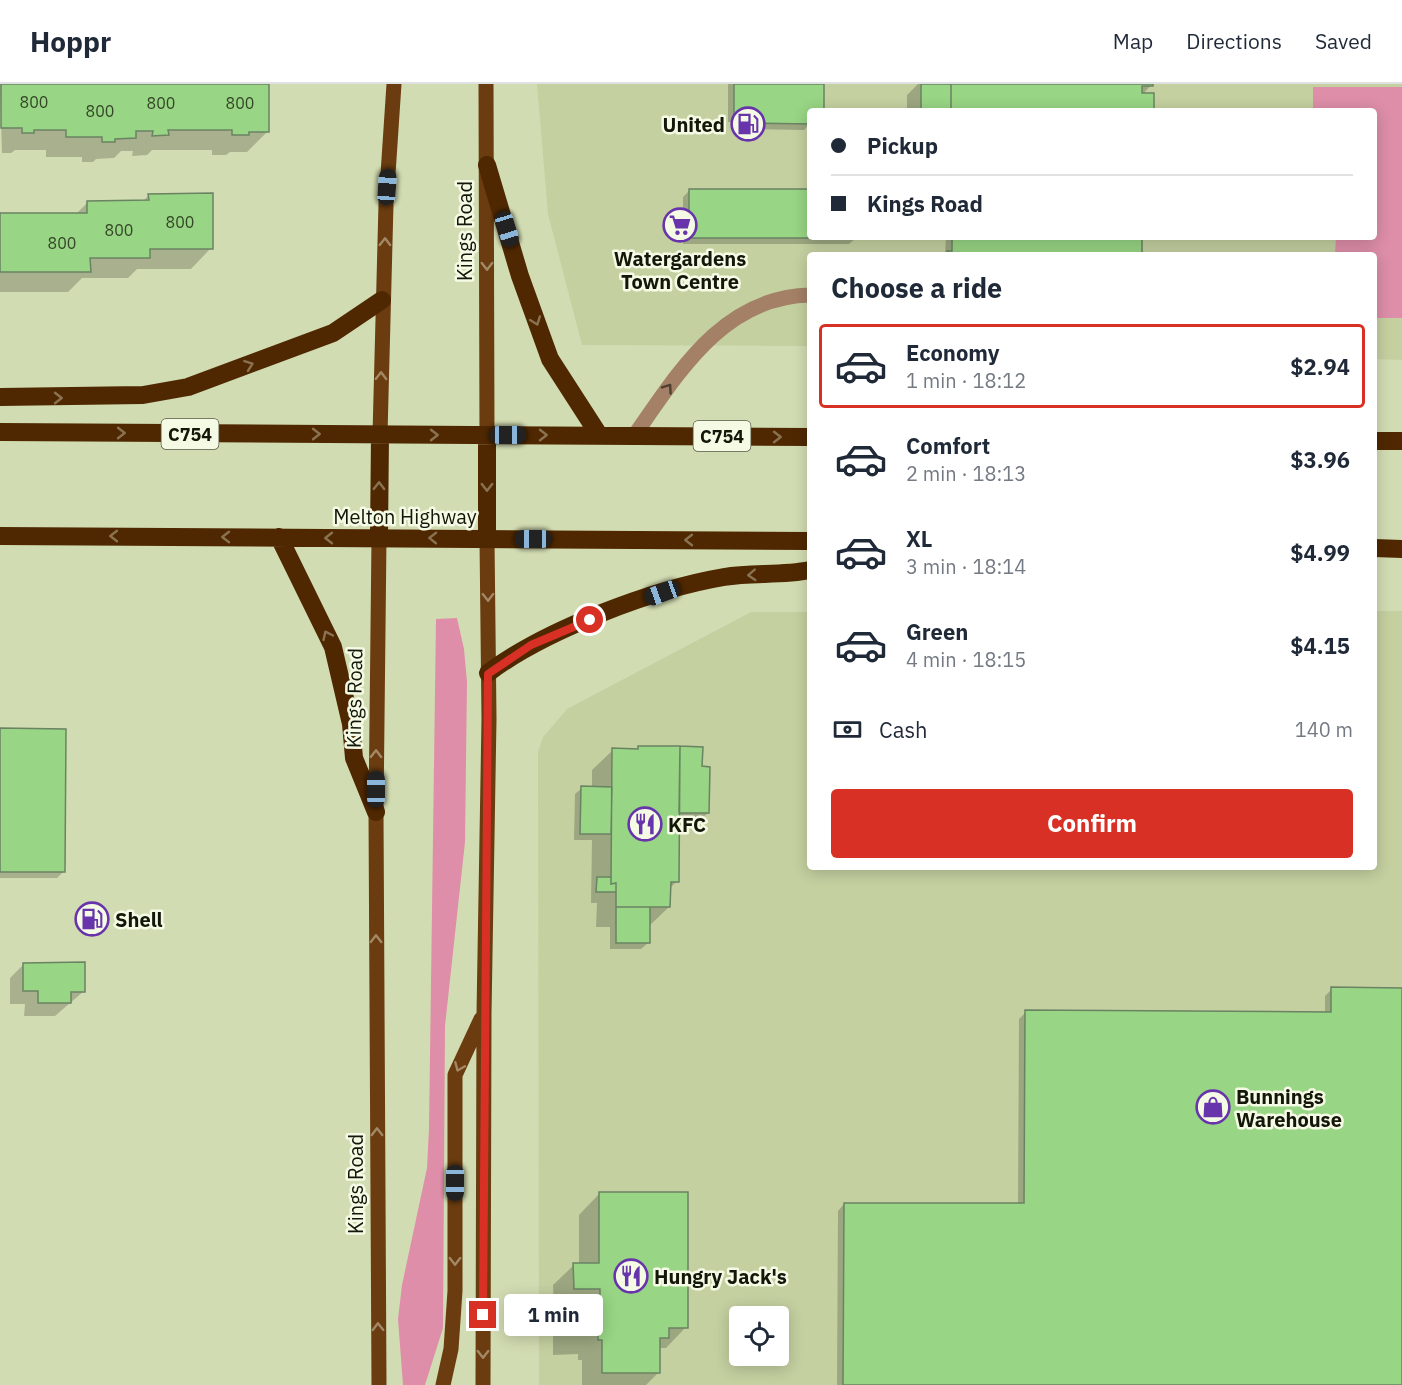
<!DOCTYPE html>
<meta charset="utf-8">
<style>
:root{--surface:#fff;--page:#f2f2f3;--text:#1f2937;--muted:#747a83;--line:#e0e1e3;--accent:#d93025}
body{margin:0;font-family:"IBM Plex Sans",sans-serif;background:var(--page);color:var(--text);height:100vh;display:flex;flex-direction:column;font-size:22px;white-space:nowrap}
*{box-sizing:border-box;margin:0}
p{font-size:20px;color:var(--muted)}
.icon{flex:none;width:33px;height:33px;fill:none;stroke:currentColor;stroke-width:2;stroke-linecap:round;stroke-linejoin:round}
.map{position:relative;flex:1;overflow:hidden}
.panel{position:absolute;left:807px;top:168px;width:570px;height:618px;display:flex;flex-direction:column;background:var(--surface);border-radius:6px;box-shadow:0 3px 15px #0003}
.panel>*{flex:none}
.guide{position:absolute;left:807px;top:24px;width:570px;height:132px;border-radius:6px;box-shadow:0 3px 15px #0003;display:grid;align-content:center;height:132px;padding:0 24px;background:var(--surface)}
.fabs{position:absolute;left:729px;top:1222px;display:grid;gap:12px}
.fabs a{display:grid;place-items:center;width:60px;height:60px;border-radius:6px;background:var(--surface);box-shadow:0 3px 15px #0003;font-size:30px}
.end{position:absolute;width:27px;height:27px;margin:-14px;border:8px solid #d93025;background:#fff;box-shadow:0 0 0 3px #fff}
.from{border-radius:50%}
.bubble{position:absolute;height:42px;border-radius:6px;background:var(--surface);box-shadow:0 3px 15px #0003;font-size:20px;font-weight:700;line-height:42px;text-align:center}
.car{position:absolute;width:18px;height:36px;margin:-18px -9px;border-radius:8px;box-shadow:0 0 4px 2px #0007;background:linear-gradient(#222 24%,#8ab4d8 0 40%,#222 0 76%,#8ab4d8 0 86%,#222 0)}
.guide b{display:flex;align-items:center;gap:21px;height:57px;font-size:22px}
.guide b+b{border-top:2px solid var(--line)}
.guide i{width:15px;height:15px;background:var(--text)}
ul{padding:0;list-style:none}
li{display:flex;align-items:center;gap:18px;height:84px;margin:0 12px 9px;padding:0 12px;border:3px solid transparent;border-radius:6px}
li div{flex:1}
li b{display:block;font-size:22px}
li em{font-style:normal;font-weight:700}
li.current{border-color:var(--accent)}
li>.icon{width:54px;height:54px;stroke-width:1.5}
h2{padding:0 24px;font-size:27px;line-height:72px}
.pay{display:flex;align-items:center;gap:15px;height:66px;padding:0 24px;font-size:22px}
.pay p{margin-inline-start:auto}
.action{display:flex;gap:12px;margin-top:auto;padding:12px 24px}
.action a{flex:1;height:69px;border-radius:6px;background:var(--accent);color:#fff;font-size:24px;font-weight:700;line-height:69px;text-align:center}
header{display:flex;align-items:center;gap:36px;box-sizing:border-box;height:84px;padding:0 30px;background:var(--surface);border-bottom:2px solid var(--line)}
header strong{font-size:28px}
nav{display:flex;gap:33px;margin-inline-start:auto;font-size:21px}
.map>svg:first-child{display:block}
</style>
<header>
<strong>Hoppr</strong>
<nav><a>Map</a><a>Directions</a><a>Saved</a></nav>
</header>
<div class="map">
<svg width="1402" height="1301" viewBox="0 0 1402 1301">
<rect width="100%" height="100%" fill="#d2dcb2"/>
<!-- built -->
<path fill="#c4d0a0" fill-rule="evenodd" d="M 537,0 L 1402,0 L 1402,276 L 1374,275 L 1374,171 L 810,171 L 810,262 L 582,261 L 548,130 ZM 810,27 L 1374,27 L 1374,153 L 810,153 Z
M 1374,527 L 1402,527 L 1402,1301 L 539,1301 L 538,668 L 543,653 L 567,625 L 751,528 L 810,528 L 810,783 L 1374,783 ZM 740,1233 L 778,1233 L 778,1272 L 740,1272 Z"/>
<!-- green -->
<path fill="#de8ea9" d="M 1313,3 L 1402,3 L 1402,234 L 1374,234 L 1374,171 L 1335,171 L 1336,153 L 1374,153 L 1374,27 L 1313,27 Z
M 457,534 L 464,565 L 467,598 L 465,758 L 445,942 L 443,1244 L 425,1301 L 403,1301 L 398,1235 L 402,1201 L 427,1084 L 429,1045 L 436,535 Z"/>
<!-- shadow -->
<path fill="#0003" d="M 0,0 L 268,0 L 268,47 L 247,68 L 230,68 L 226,71 L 212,71 L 212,66 L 152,66 L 147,71 L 132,72 L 133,67 L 121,67 L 114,74 L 96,75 L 93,78 L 82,78 L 82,73 L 46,73 L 46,66 L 15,66 L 11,69 L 2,69 Z
M 728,0 L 822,0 L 822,27 L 810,27 L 810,39 L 804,46 L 740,45 L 740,38 L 728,38 Z
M 918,0 L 1152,0 L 1143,10 L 1152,27 L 907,27 L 907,11 Z
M 689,107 L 810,107 L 810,153 L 856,154 L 849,160 L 683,160 L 683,113 Z
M 149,111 L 211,164 L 191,185 L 137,185 L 128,194 L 82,194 L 68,208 L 0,208 L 0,130 L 76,130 L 88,118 L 142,118 Z
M 946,153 L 1141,153 L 1141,171 L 945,171 Z
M 0,646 L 63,788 L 57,794 L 0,794 Z
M 613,666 L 701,684 L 708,729 L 701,735 L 678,735 L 677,797 L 669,805 L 669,823 L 648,843 L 648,859 L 641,865 L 610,865 L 610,843 L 596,843 L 597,819 L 591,819 L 592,756 L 574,756 L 575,710 L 582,704 L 592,704 L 592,686 Z
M 24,880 L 84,907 L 55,932 L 24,932 L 25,920 L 10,920 L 10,894 Z
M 1332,905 L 1402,905 L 1402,1301 L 837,1301 L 838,1127 L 844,1120 L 1018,1121 L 1019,935 L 1026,928 L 1325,929 L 1325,912 Z
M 599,1110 L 686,1243 L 666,1264 L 659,1264 L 659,1288 L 646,1301 L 582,1301 L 582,1276 L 578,1276 L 578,1270 L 553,1271 L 553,1248 L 576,1225 L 554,1225 L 553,1201 L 574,1181 L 579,1181 L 579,1131 Z"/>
<!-- building -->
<path fill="#98d584" stroke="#6a8363" stroke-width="1.5" d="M 1,0 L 269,0 L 269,48 L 249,48 L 249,51 L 232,51 L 232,46 L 168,46 L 169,51 L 152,52 L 153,47 L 136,47 L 136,54 L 115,55 L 115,58 L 102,58 L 102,53 L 66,53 L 66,46 L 34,46 L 34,49 L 22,49 L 22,44 L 1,44 Z
M 734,0 L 824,0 L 824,27 L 810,27 L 810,40 L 746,39 L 746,32 L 734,32 Z
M 921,0 L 951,0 L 951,27 L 921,27 Z
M 951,0 L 1153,0 L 1153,2 L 1142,2 L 1142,9 L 1154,9 L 1154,27 L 951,27 Z
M 689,105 L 810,105 L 810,153 L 858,154 L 689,154 Z
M 213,109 L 213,165 L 150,165 L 150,174 L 90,174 L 91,188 L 0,188 L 0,129 L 87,129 L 87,117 L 149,116 L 148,110 Z
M 952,153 L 1142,153 L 1142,171 L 947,171 L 947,167 L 952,167 Z
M 0,644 L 66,645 L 65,788 L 0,788 Z
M 638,662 L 680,662 L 679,798 L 671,798 L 670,823 L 616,823 L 616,799 L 611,800 L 612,664 L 638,665 Z
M 680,662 L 703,663 L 702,682 L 710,683 L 709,729 L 679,729 Z
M 581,702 L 612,703 L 611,750 L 580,750 Z
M 597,793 L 611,793 L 611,800 L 616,799 L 616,808 L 596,808 Z
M 616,823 L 650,823 L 650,859 L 616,859 Z
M 85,878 L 85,908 L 71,908 L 71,919 L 38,919 L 38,907 L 23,907 L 23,879 Z
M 1331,903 L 1402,904 L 1402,1301 L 843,1301 L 844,1119 L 1024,1119 L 1025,926 L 1331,928 Z
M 599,1108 L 688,1108 L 688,1244 L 669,1244 L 669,1254 L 660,1254 L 660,1289 L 602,1289 L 602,1256 L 598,1256 L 598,1250 L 573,1251 L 573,1226 L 600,1226 L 600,1205 L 574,1205 L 573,1179 L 599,1179 Z"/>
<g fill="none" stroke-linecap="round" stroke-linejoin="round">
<!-- minor -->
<path stroke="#a38066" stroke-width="15" d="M 634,352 C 679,288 723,213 810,211"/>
<!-- major -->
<path stroke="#6a3c10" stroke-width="15" d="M 486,0 L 487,351
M 380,351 L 386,120 L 394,0
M 379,454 L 376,728 L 379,1301
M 443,1301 L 451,1265 L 455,1207 L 455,991 L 481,935
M 483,1301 L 484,930 L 489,635 L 487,455"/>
<!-- highway -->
<path stroke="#4f2801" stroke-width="18" d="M 487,81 L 520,192 L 550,275 L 599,351
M 0,313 L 143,311 L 188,303 L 333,249 L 382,216
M 0,348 L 810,353
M 1374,357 L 1402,357
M 0,452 L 810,457
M 279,453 L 333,563 L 351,640 L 354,674 L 376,728
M 379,454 L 380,351
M 487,455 L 487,351
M 1374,464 L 1402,465
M 488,589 C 545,546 653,505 724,493 C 752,488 781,492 810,486"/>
</g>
<!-- one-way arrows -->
<defs><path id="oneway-chevron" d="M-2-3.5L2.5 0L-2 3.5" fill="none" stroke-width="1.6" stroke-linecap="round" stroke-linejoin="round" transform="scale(1.5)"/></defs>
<g stroke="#a28865">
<use href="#oneway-chevron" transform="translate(385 158) rotate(-89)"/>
<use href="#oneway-chevron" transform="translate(487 182) rotate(90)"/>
<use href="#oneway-chevron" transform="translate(381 292) rotate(-89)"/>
<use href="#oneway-chevron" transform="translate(488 513) rotate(89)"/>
<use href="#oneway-chevron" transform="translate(376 670) rotate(-89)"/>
<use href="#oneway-chevron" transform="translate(376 855) rotate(-90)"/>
<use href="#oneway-chevron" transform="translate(459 983) rotate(113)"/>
<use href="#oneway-chevron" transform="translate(377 1048) rotate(-90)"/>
<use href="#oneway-chevron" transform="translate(455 1177) rotate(90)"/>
<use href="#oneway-chevron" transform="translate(378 1243) rotate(-91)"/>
<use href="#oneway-chevron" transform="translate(483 1270) rotate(90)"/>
</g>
<g stroke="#897251">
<use href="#oneway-chevron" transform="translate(536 237) rotate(70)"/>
<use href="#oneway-chevron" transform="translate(249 281) rotate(-20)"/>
<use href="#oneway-chevron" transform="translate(58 314)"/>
<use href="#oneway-chevron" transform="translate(121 349)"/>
<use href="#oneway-chevron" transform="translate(316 350)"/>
<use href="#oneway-chevron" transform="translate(434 351)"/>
<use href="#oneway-chevron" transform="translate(543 351)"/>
<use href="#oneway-chevron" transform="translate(777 353)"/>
<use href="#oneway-chevron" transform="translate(379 402) rotate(-89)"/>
<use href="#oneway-chevron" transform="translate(487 403) rotate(90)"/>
<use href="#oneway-chevron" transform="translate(114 452) rotate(-180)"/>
<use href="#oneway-chevron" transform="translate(226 453) rotate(-180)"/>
<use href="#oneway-chevron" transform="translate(329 454) rotate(-180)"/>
<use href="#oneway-chevron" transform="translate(433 454) rotate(-179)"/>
<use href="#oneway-chevron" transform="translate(689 456) rotate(-180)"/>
<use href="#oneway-chevron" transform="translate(752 491) rotate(177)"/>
<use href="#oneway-chevron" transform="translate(327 551) rotate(-115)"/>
</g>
<use stroke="#4d402e" href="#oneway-chevron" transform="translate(668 304) rotate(-55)"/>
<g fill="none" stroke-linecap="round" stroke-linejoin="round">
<!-- route -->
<path stroke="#d93025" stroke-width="8" d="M 483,1231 L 488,590 L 531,561 L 590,536"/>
</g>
<!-- icons -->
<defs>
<g id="fuel-ring" transform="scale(1.725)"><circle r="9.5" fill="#f5fae5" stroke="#6734ac" stroke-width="1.5"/><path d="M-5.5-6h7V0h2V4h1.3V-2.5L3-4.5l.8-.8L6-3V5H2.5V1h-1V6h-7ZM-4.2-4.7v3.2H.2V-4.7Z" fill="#6734ac"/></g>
<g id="supermarket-ring" transform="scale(1.725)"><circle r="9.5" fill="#f5fae5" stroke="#6734ac" stroke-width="1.5"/><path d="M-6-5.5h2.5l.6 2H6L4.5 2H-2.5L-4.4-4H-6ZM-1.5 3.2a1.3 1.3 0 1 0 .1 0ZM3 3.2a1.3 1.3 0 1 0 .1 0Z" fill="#6734ac"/></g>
<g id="restaurant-ring" transform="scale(1.725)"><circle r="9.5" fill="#f5fae5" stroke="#6734ac" stroke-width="1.5"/><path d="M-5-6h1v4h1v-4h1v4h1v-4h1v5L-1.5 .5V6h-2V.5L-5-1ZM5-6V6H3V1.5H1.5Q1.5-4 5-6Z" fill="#6734ac"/></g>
<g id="shop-ring" transform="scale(1.725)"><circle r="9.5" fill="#f5fae5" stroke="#6734ac" stroke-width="1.5"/><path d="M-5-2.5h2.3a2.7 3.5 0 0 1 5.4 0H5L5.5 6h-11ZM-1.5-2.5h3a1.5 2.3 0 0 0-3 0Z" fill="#6734ac"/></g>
</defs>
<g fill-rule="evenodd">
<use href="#fuel-ring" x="748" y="40"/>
<use href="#supermarket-ring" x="680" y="141"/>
<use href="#restaurant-ring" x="645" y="740"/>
<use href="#fuel-ring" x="92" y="835"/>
<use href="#shop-ring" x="1213" y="1023"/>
<use href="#restaurant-ring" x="631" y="1192"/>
</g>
<g text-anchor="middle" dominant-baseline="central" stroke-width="5" stroke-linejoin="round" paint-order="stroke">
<!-- number labels -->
<g font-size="16" fill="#344627">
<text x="34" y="18">800</text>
<text x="161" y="19">800</text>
<text x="240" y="19">800</text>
<text x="100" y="27">800</text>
<text x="180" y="138">800</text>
<text x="119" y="146">800</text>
<text x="62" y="159">800</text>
</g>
<!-- shield labels -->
<g fill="#f5fae5" stroke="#575a4a" stroke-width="1.5">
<rect x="161.5" y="335" width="57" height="30" rx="4.5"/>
<rect x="693.5" y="337" width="57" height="30" rx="4.5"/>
</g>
<g font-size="18" font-weight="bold" fill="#131608">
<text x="190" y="350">C754</text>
<text x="722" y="352">C754</text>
</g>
<!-- poi labels -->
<g font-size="20" font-weight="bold" fill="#131608" stroke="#f5fae5" text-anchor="start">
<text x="725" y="40" text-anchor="end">United</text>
<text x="680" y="174" text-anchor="middle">Watergardens<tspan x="680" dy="23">Town Centre</tspan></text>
<text x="668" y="740">KFC</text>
<text x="115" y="835">Shell</text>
<text x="1236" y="1012">Bunnings<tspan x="1236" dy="23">Warehouse</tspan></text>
<text x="654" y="1192">Hungry Jack's</text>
</g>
<!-- street labels -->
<g font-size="20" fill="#131608" stroke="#f5fae5">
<text transform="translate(464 147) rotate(-90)">Kings Road</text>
<text x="405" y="432">Melton Highway</text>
<text transform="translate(354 614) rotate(-89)">Kings Road</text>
<text transform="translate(355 1100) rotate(-90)">Kings Road</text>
</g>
</g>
</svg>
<div class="fabs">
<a><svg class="icon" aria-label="locate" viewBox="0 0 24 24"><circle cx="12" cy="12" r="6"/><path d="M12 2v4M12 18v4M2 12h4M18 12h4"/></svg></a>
</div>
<i class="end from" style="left:590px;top:536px"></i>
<i class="end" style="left:483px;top:1231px"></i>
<div class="bubble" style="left:504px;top:1210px;width:99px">1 min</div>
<i class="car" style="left:387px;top:103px;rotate:4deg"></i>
<i class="car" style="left:507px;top:145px;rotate:163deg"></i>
<i class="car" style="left:508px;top:351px;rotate:90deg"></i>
<i class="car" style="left:533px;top:455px;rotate:270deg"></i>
<i class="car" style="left:662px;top:509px;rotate:250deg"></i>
<i class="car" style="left:376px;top:705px;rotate:0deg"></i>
<i class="car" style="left:455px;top:1099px;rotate:180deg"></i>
<div class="guide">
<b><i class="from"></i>Pickup</b>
<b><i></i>Kings Road</b>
</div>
<section class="panel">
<h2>Choose a ride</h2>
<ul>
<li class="current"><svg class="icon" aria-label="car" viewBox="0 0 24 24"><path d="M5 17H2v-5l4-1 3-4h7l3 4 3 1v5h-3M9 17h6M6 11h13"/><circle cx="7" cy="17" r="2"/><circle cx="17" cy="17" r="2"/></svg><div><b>Economy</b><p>1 min · 18:12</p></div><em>$2.94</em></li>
<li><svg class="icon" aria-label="car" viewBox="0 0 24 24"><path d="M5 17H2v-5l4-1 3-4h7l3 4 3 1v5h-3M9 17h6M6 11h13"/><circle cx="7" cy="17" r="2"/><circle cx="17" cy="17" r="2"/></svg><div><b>Comfort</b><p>2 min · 18:13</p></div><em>$3.96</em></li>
<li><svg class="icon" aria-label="car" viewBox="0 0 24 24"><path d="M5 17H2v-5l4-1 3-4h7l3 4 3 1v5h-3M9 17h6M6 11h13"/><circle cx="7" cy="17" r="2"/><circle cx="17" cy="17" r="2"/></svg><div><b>XL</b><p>3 min · 18:14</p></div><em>$4.99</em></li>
<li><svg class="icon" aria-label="car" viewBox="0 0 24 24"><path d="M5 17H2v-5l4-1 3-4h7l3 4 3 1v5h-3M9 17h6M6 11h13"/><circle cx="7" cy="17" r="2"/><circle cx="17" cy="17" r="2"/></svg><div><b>Green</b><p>4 min · 18:15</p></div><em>$4.15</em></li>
</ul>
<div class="pay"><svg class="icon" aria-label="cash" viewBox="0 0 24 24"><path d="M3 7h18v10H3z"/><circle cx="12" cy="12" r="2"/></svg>Cash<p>140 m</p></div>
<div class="action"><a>Confirm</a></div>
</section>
</div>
